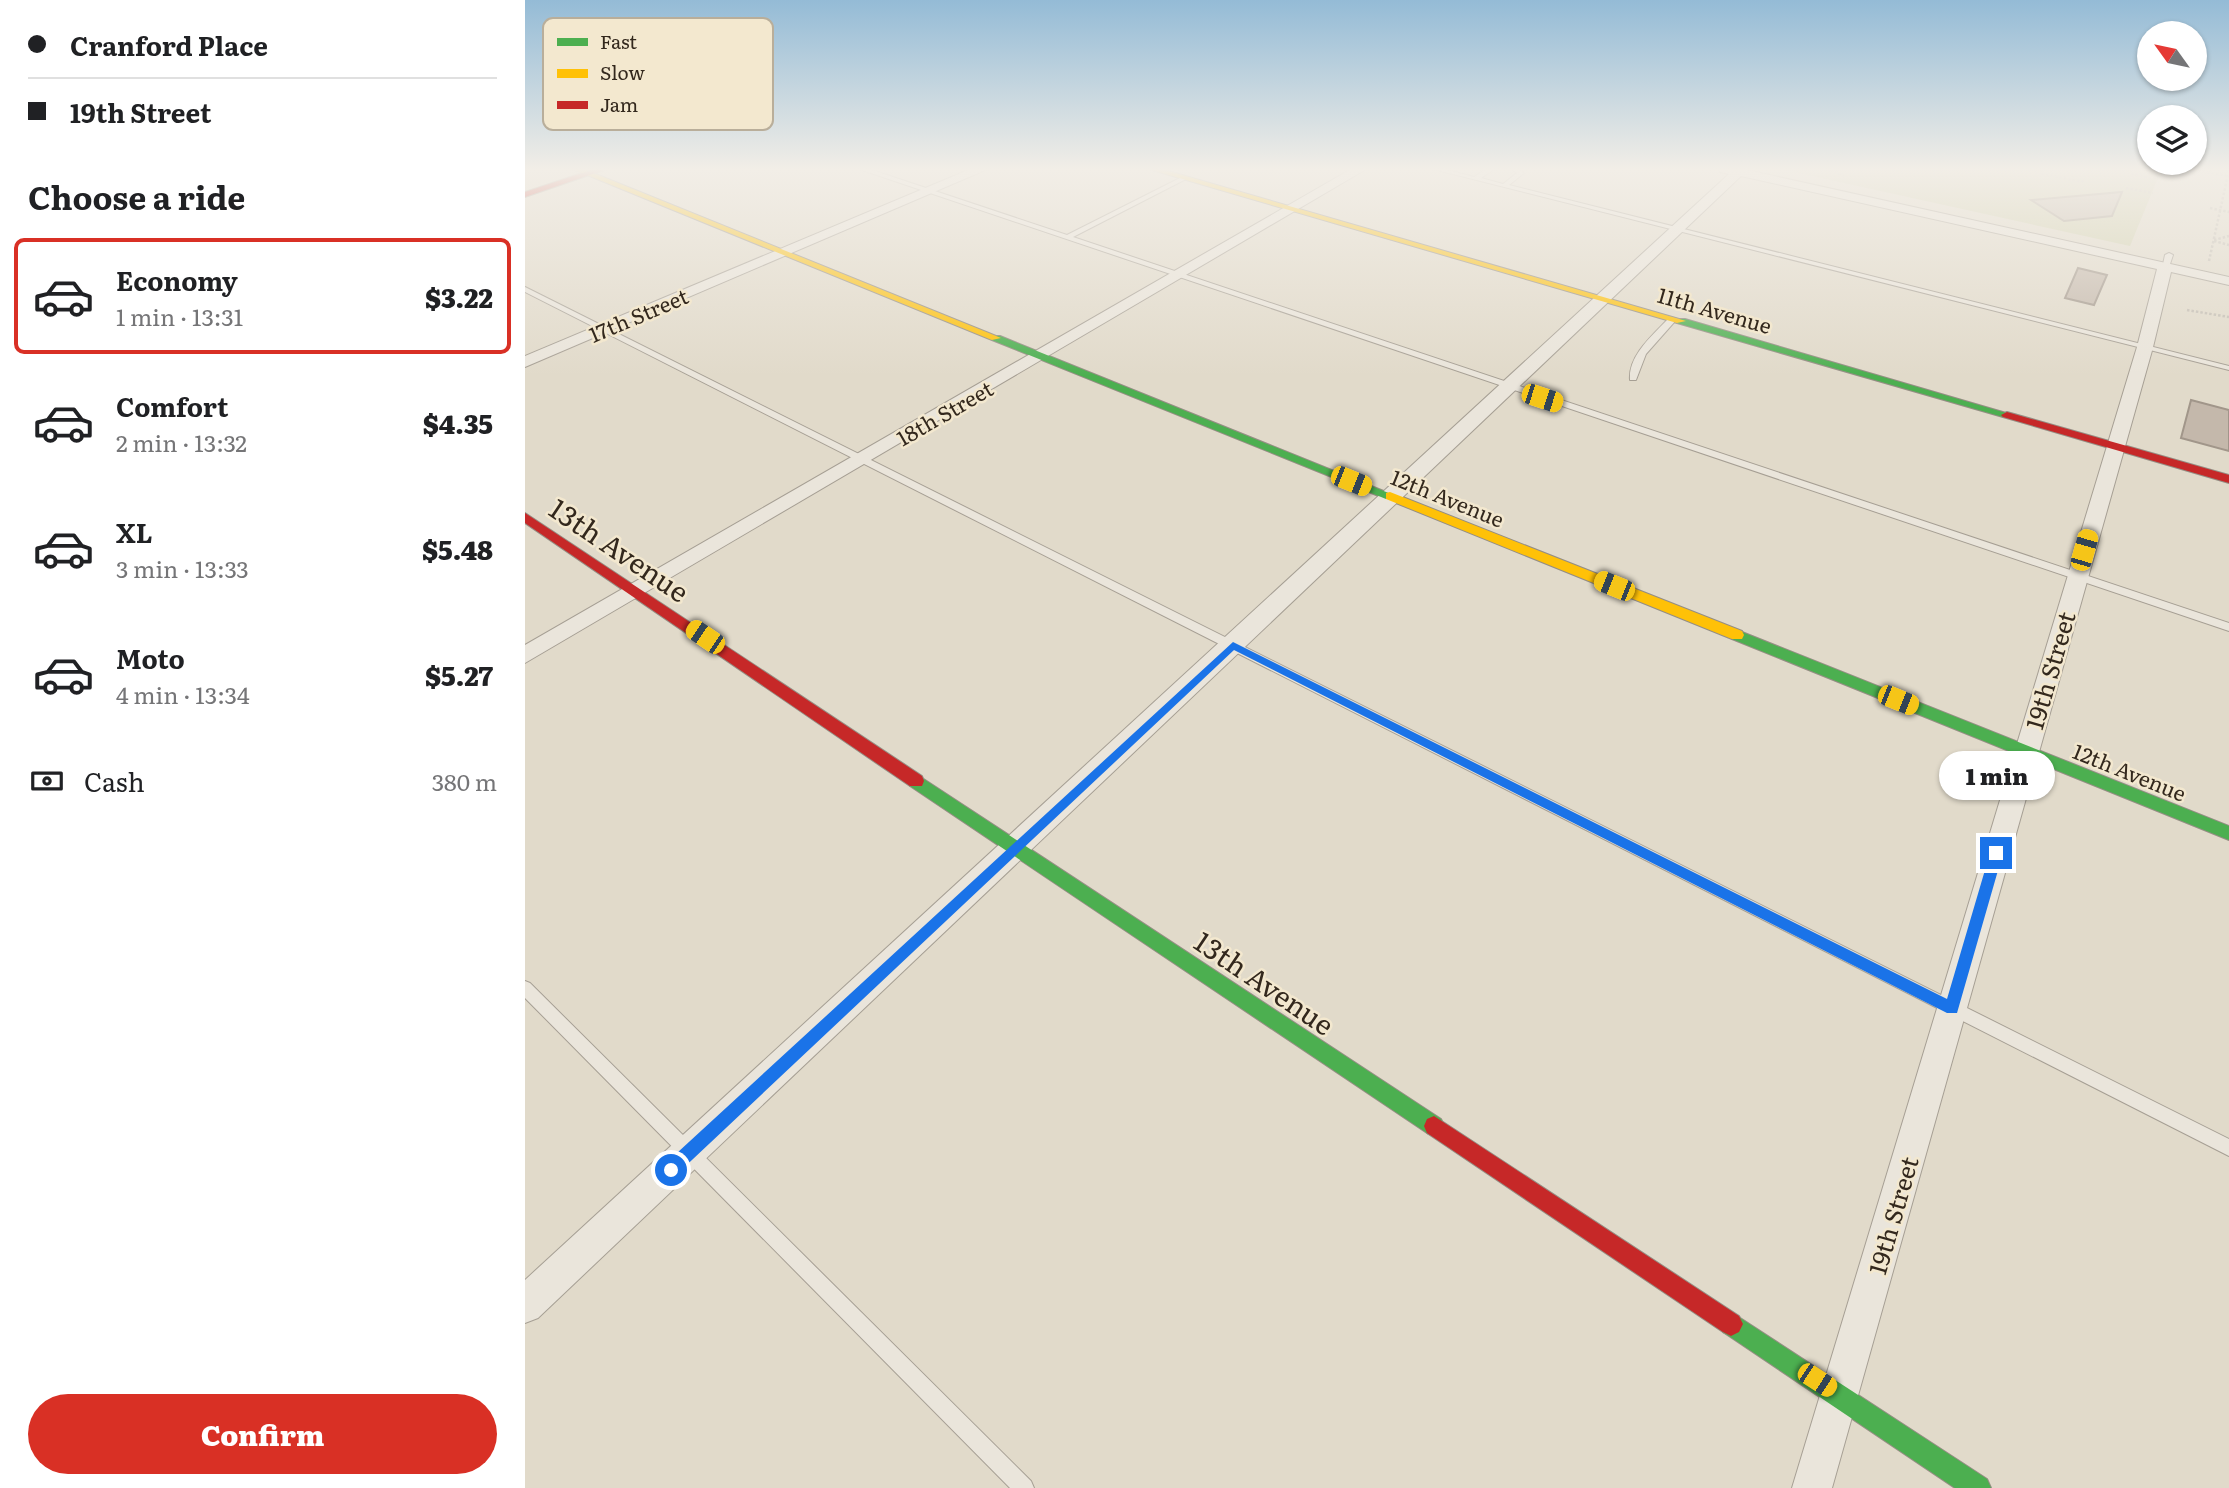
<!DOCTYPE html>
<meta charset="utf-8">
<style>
:root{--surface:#fff;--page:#f6f6f6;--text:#202124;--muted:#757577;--line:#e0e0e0;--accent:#d93025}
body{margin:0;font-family:Literata,serif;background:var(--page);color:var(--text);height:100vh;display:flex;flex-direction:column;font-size:26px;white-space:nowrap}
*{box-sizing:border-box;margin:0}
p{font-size:23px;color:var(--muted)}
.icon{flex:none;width:38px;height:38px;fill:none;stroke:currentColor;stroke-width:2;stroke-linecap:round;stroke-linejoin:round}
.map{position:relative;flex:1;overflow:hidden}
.details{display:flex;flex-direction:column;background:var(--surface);width:525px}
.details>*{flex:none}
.top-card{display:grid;align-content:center;height:154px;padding:0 28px;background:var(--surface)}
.needle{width:46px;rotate:303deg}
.controls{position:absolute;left:1612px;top:21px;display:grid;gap:14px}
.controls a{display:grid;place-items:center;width:70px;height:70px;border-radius:50%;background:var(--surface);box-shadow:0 2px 5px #0004;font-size:35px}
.end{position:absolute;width:32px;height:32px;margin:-16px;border:9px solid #1a73e8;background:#fff;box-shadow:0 0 0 4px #fff}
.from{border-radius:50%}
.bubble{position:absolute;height:49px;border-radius:24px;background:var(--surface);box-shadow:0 2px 5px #0004;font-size:23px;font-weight:800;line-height:49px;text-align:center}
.car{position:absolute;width:21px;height:42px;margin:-21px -10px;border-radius:9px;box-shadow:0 0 5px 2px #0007;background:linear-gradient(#f5c518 24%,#345 0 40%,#f5c518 0 76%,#345 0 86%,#f5c518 0)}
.top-card b{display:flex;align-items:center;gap:24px;height:66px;font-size:26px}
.top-card b+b{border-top:2px solid var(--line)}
.top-card i{width:18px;height:18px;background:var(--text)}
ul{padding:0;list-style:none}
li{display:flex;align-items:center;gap:21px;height:116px;margin:0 14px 10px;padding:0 14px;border:4px solid transparent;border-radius:10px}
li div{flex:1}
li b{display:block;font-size:26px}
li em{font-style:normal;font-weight:800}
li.active{border-color:var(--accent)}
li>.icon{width:63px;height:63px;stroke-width:1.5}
h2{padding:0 28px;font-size:32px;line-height:84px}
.pay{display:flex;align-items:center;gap:18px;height:77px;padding:0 28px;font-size:26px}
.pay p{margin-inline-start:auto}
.button{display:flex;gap:14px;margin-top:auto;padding:14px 28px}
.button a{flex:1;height:80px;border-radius:42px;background:var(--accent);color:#fff;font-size:28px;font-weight:800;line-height:80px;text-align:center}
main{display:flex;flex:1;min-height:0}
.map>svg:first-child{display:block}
</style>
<main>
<section class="details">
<div class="top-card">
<b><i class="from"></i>Cranford Place</b>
<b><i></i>19th Street</b>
</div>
<h2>Choose a ride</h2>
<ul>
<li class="active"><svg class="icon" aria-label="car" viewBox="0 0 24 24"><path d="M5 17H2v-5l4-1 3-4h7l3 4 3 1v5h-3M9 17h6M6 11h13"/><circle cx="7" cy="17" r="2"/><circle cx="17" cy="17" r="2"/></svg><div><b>Economy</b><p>1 min · 13:31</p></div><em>$3.22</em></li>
<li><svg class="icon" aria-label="car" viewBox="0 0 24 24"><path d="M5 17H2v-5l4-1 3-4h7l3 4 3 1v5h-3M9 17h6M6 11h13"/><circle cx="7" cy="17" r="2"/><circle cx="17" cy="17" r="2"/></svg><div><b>Comfort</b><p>2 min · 13:32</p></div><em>$4.35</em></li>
<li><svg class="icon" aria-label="car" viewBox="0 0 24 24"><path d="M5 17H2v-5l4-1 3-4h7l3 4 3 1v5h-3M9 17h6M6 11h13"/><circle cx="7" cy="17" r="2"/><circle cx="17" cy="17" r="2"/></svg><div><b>XL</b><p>3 min · 13:33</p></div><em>$5.48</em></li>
<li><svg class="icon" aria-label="car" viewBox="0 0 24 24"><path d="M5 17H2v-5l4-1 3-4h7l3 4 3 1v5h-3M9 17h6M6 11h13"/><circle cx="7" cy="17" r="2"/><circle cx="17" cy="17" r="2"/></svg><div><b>Moto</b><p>4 min · 13:34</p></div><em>$5.27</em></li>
</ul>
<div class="pay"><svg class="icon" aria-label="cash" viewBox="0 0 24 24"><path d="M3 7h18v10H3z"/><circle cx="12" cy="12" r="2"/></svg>Cash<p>380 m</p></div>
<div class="button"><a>Confirm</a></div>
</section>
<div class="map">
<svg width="1704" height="1488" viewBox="0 0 1704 1488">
<rect width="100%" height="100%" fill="#e1daca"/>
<!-- green -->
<path fill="#d0d0ad" d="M 1251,168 L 1637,168 L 1605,246 Z"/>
<!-- building -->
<path fill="#c4b8ab" stroke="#a1968a" stroke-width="2" d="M 1597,192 L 1587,216 L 1539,221 L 1506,200 Z
M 1553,268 L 1582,275 L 1569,305 L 1540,298 Z
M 1666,400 L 1704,410 L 1704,451 L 1656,438 Z"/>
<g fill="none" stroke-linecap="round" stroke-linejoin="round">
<!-- lane casing -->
<g stroke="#a69f94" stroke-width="2">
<path id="lane" d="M 331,168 L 341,168 L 542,235 L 657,177 L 661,177 L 661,179 L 548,237 L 1704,623 L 1704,631 Z
M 904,168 L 915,168 L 949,177 L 963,168 L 971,168 L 956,178 L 978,184 L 992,173 L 986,168 L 993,168 L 999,173 L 984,185 L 1704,366 L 1704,370 Z
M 1644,253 L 1648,255 L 1644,267 L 1637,269 L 1640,255 Z
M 0,287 L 1704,1139 L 1704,1156 L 0,292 Z
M 1145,317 L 1152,319 L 1121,354 L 1111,380 L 1105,380 C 1103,355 1129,334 1145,317 Z
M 0,981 L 5,983 L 506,1481 L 509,1488 L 485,1488 L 0,998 Z"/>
</g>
<!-- street casing -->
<g stroke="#a69f94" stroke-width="2">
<path id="street" d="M 448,168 L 465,168 L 0,367 L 0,356 Z
M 828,168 L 843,168 L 0,663 L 0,645 Z
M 1193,168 L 1213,168 L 1704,277 L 1704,285 L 1646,272 L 1628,347 L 1307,1488 L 1267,1488 L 1612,347 L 1632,269 L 1216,176 L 13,1318 L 0,1323 L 0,1280 L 1204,174 L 1195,172 Z"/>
</g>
<!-- fast casing -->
<g stroke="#958e84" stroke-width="2">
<path id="fast" d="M 1152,319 L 1160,319 L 1488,415 L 1478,417 L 1152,323 Z
M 467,336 L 475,336 L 871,496 L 869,499 L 861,499 L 467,340 Z
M 1212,630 L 1704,826 L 1704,840 L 1207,639 L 1205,635 L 1207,631 Z
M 391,774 L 916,1119 L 919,1126 L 916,1133 L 909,1136 L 902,1133 L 385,786 L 383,781 L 385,776 Z
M 1206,1312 L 1462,1479 L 1466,1488 L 1430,1488 L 1198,1332 L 1194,1324 L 1198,1316 Z"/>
</g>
<!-- slow casing -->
<g stroke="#958e84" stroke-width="2">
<path id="slow" d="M 45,168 L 56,168 L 476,338 L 467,340 Z
M 620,168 L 633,168 L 1161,321 L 1152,323 Z
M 865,492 L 1217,631 L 1219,635 L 1217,639 L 1207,639 L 861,499 L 861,493 Z"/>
</g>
<!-- jam casing -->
<g stroke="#958e84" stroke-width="2">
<path id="jam" d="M 72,168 L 79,170 L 0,197 L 0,192 Z
M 1482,412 L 1704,475 L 1704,483 L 1478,417 L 1476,415 Z
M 0,513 L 397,776 L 399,781 L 397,786 L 385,786 L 0,523 Z
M 909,1116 L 1214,1316 L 1218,1324 L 1214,1332 L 1206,1336 L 1198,1332 L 902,1133 L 899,1126 L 902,1119 Z"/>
</g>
<!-- path -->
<path stroke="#c2bcb2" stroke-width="2.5" stroke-dasharray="2.5 2" stroke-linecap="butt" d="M 1301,168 L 1319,176
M 1522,168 L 1516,174 L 1560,182
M 1628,168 L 1636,171
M 1660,168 L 1703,176
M 1315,174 L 1320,168
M 1606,174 L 1633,179
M 1601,188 L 1628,193
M 1685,208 L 1704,212
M 1689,240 L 1704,236
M 1689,241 L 1704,245
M 1684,261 L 1704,170
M 1662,310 L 1704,317"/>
<!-- lane -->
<use href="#lane" fill="#eae5db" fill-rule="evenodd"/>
<!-- street -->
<use href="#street" fill="#eae5db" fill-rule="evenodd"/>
<!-- fast -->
<use href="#fast" fill="#4caf50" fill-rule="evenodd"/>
<!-- slow -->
<use href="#slow" fill="#ffc107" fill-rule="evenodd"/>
<!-- jam -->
<use href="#jam" fill="#c62828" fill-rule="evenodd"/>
</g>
<!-- sky -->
<linearGradient id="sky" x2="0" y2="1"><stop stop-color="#94bbd6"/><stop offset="0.45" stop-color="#f2eee7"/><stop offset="1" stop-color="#f2eee7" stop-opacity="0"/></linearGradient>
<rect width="1704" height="376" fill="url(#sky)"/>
<!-- route -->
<path fill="#1a73e8" d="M 708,642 L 1422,999 L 1465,853 L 1471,848 L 1476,850 L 1478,853 L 1432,1013 L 1422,1013 L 709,650 L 151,1175 L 146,1177 L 140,1175 L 138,1170 L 140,1164 Z"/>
<g text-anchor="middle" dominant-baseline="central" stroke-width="5" stroke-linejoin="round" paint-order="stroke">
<!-- far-street labels -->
<g font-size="21" fill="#33281d" stroke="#f3e8cf">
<text transform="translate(1190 309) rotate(16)">11th Avenue</text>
<text transform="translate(113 314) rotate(-23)">17th Street</text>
<text transform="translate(419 412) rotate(-30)">18th Street</text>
<text transform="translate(923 497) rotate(22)">12th Avenue</text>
<text transform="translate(1605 771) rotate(22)">12th Avenue</text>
</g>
<!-- street labels -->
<g font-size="24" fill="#33281d" stroke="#f3e8cf">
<text transform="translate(1524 670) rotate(-74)">19th Street</text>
<text transform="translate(1367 1215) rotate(-74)">19th Street</text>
</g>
<!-- near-street labels -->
<g font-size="28" fill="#33281d" stroke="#f3e8cf">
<text transform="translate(95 549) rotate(34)">13th Avenue</text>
<text transform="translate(740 982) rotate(34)">13th Avenue</text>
</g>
</g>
<!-- legend -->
<rect x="18" y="18" width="230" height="112" rx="10" fill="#f3e8cf" stroke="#b9ae9a" stroke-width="2"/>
<rect x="32" y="38" width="31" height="8" fill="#4caf50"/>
<rect x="32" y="69" width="31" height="9" fill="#ffc107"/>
<rect x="32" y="101" width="31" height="8" fill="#c62828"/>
<g font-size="19" fill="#33281d">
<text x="75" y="49">Fast</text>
<text x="75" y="80">Slow</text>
<text x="75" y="112">Jam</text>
</g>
</svg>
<div class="controls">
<a><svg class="needle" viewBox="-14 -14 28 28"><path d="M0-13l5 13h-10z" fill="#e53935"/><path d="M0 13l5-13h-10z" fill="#757577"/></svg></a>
<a><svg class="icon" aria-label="layers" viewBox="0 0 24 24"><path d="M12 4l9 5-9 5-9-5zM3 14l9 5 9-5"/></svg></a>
</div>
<i class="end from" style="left:146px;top:1170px"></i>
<i class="end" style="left:1471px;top:853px"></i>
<div class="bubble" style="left:1414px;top:751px;width:116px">1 min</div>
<i class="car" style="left:1017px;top:398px;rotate:108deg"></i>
<i class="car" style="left:826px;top:481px;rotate:112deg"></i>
<i class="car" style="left:1559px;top:550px;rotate:16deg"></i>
<i class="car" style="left:1089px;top:586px;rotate:292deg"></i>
<i class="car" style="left:180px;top:637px;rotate:304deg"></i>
<i class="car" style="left:1373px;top:700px;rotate:112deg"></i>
<i class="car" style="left:1292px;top:1380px;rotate:123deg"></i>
</div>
</main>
